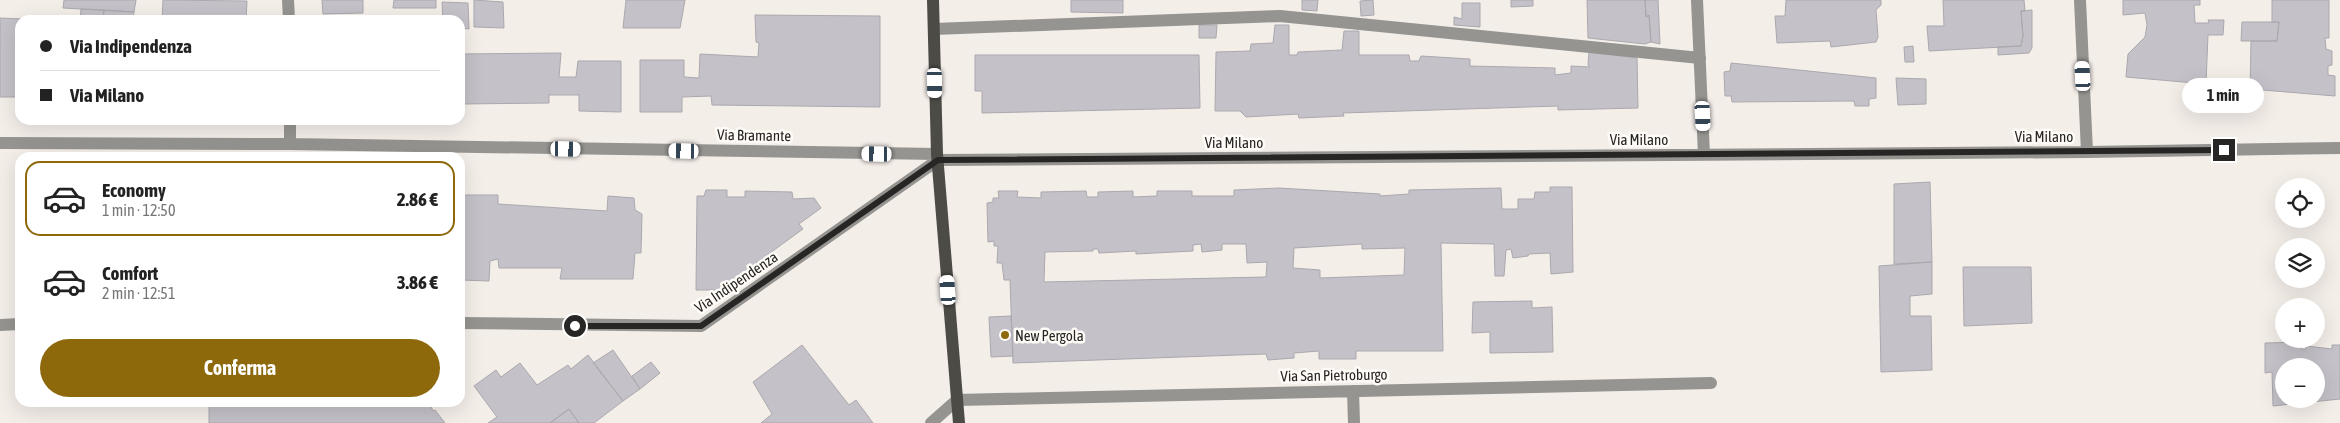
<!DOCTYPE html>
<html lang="it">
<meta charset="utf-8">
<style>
:root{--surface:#fff;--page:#f6f6f6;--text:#222;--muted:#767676;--line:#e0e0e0;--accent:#8d690c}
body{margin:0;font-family:"Asap Condensed",sans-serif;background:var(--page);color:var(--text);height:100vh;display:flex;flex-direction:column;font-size:19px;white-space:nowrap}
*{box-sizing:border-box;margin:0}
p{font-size:16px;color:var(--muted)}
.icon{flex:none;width:28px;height:28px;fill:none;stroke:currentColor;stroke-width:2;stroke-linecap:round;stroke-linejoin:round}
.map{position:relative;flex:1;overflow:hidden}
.side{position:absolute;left:15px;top:152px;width:450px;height:255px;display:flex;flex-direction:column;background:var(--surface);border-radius:15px;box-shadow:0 5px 20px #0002}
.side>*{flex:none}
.hud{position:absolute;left:15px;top:15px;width:450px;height:110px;border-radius:15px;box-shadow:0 5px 20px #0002;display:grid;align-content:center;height:110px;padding:0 25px;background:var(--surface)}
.controls{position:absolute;left:2275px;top:178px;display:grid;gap:10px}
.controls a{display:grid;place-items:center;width:50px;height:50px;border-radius:50%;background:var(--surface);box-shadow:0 5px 20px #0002;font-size:25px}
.end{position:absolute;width:22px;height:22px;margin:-11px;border:6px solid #282624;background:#fff;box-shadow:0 0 0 2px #fff}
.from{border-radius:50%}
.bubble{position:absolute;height:35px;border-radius:18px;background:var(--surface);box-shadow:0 5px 20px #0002;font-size:16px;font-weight:700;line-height:35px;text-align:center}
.car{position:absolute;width:15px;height:30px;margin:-15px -8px;border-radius:6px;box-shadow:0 0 4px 1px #0007;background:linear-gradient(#fff 24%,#345 0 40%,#fff 0 76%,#345 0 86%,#fff 0)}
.hud b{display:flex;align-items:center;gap:18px;height:48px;font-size:19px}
.hud b+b{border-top:1px solid var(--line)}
.hud i{width:12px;height:12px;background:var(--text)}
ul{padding:9px 0 0;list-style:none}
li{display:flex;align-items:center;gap:15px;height:75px;margin:0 10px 8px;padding:0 15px;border:2px solid transparent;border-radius:15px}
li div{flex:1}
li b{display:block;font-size:19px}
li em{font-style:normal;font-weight:700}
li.selected{border-color:var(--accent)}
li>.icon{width:45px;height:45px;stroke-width:1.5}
.button{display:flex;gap:10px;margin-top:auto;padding:10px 25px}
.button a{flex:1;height:58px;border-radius:30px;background:var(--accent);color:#fff;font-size:20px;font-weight:700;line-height:58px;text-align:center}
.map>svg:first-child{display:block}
</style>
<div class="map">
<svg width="2340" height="423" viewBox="0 0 2340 423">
<rect width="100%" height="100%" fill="#f4eee9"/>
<!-- building -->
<path fill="#c4c1c8" stroke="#aba8ae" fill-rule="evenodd" d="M 64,0 L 136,0 L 134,12 L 63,8 Z
M 163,0 L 247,1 L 246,20 L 162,20 Z
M 322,0 L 363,0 L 363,13 L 323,14 Z
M 394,0 L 436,0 L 436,8 L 393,8 Z
M 474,0 L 503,2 L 504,28 L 474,27 Z
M 626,0 L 685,0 L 680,28 L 623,28 Z
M 1071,0 L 1123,0 L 1123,13 L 1071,12 Z
M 1302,0 L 1318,0 L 1317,11 L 1302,10 Z
M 1373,0 L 1374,15 L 1361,16 L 1360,1 Z
M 1511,0 L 1533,0 L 1533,6 L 1511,7 Z
M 1587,0 L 1645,0 L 1646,17 L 1649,15 L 1651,42 L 1645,44 L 1588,38 Z
M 1645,0 L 1658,0 L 1660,44 L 1651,42 L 1649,15 L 1646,17 Z
M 1786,0 L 1881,0 L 1881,5 L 1876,10 L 1878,37 L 1876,42 L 1831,47 L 1830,41 L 1777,43 L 1775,16 L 1785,16 Z
M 1943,0 L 2024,0 L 2025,11 L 2021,11 L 2023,36 L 2021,46 L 1929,51 L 1927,26 L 1944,26 Z
M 2123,0 L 2200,0 L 2200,5 L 2194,5 L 2195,23 L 2209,23 L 2208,20 L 2224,20 L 2223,35 L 2208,35 L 2206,84 L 2126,77 L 2128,54 L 2145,37 L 2147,25 L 2145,13 L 2123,15 Z
M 2272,0 L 2329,0 L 2329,38 L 2325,38 L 2326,49 L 2332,51 L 2332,65 L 2328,66 L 2328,75 L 2335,76 L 2335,96 L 2250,89 L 2251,41 L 2277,41 L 2279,22 L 2272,22 Z
M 442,2 L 468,3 L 469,29 L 460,28 L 460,20 L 443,20 Z
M 1462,3 L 1480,3 L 1480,27 L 1454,25 L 1454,17 L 1462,19 Z
M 81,9 L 104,10 L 103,20 L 80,20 Z
M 104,10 L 134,12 L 133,20 L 103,20 Z
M 2032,10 L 2032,48 L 2029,53 L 1998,55 L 1998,47 L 2021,46 L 2023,36 L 2021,11 Z
M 755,15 L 880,16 L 880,107 L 712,105 L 711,96 L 682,97 L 682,112 L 640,112 L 640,60 L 684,60 L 684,77 L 699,78 L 700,54 L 758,57 L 759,43 L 756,42 Z
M 0,18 L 23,19 L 20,20 L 20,97 L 0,97 Z
M 2242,22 L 2279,22 L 2277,41 L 2241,41 Z
M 1199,25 L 1217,25 L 1216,38 L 1199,38 Z
M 1275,25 L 1289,25 L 1289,55 L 1297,55 L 1298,52 L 1342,50 L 1344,31 L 1359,31 L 1359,55 L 1409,55 L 1410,61 L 1419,61 L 1421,56 L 1470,59 L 1470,66 L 1555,68 L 1555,75 L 1571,73 L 1571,66 L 1590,67 L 1588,65 L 1589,52 L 1637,58 L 1638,108 L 1558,110 L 1558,106 L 1343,113 L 1344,116 L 1299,118 L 1298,114 L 1246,117 L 1240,111 L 1215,111 L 1216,52 L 1250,51 L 1251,44 L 1273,43 Z
M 1913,46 L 1914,62 L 1905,62 L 1904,47 Z
M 561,53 L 559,77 L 576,77 L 578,61 L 621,61 L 621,112 L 579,111 L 579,95 L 549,95 L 549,103 L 461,104 L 460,54 Z
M 975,55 L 1199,55 L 1200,108 L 982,113 L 982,91 L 975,91 Z
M 1731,63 L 1876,78 L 1876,98 L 1869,99 L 1869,106 L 1855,106 L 1854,101 L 1732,102 L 1731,96 L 1725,96 L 1724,72 L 1730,71 Z
M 1896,78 L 1926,79 L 1926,104 L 1898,105 Z
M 1930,182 L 1932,262 L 1894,264 L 1894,184 Z
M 1550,187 L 1572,187 L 1573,272 L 1551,274 L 1550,253 L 1529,254 L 1528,256 L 1513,258 L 1511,249 L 1506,250 L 1504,276 L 1495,276 L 1494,244 L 1441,243 L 1443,351 L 1356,351 L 1356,359 L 1319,359 L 1319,351 L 1294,353 L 1294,358 L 1268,360 L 1266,354 L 1013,363 L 1010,280 L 1004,280 L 1002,263 L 997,263 L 998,246 L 994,246 L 994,241 L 988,242 L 987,203 L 993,202 L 993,198 L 999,198 L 998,191 L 1018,191 L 1017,197 L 1041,198 L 1041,192 L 1086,191 L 1087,197 L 1098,197 L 1098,192 L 1133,191 L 1133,197 L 1157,196 L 1157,191 L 1192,191 L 1192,196 L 1234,196 L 1234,190 L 1279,188 L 1380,194 L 1380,196 L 1409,194 L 1409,190 L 1501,188 L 1502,209 L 1518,209 L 1518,199 L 1534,199 L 1535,192 L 1550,192 ZM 1201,244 L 1202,252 L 1222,250 L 1222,244 L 1246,244 L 1247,263 L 1267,262 L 1266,277 L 1044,282 L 1045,252 L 1093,251 L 1093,249 L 1098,249 L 1099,253 L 1136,251 L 1136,254 L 1193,251 L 1193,245 ZM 1362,244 L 1362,249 L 1405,248 L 1404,275 L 1320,278 L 1320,270 L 1293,268 L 1294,248 Z
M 706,190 L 727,190 L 727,197 L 745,197 L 745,191 L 792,192 L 793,199 L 814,198 L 821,208 L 799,224 L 803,229 L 719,290 L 696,290 L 697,196 L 704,196 Z
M 460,195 L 498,195 L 498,204 L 607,211 L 608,196 L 634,198 L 635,210 L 642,214 L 641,253 L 635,253 L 633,279 L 560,279 L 562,268 L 499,268 L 498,259 L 490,261 L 489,281 L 460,280 Z
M 1932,262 L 1932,294 L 1910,296 L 1910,316 L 1931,316 L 1932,370 L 1881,372 L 1879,266 Z
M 1963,267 L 2031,267 L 2032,323 L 1964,326 Z
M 1532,301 L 1532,308 L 1552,307 L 1553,352 L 1490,353 L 1490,332 L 1472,333 L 1473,302 Z
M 1011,316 L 1013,356 L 991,357 L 989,317 Z
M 2301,342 L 2301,349 L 2306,349 L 2306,346 L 2332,349 L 2332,345 L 2340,345 L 2340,399 L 2273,406 L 2272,372 L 2265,373 L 2265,343 ZM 2284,366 L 2316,366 L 2316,399 L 2284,399 Z
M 802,345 L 849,405 L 856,400 L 873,423 L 761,423 L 772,414 L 753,382 Z
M 613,350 L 640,389 L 623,401 L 593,363 Z
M 588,355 L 623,401 L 594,423 L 579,423 L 569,409 L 550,423 L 488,423 L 497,417 L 474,386 L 496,370 L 501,377 L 520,363 L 537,385 L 568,365 L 571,369 Z
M 651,362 L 660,373 L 640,389 L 632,376 Z
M 209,402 L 429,402 L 433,411 L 435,410 L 445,423 L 209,423 Z
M 569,409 L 579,423 L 550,423 Z"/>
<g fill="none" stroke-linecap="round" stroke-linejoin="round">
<!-- service -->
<path stroke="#959491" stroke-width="12" d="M 934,29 L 1280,16 L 1700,58"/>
<!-- minor -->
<path stroke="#959491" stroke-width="12" d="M 288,0 L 289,20
M 1697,0 L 1704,155
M 2080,0 L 2087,152
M 290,120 L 290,144
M 0,143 L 290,144 L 937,154
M 460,323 L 701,326 L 938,160 L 2087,152 L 2340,148
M 0,325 L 20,324
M 1353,391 L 1354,423
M 931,423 L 957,400 L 1711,383"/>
<!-- primary -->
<path stroke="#4d4b46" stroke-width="12" d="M 933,0 L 937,154 L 959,423"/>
</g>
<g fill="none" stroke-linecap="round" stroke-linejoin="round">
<!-- route -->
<path stroke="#282624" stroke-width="6" d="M 575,326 L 701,326 L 938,160 L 2224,150"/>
</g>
<!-- markers -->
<circle fill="#8d690c" stroke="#fffcf8" stroke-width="2" cx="1005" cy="335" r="5"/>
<g text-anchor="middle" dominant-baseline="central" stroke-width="5" stroke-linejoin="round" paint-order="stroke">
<!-- street labels -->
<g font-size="15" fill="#282624" stroke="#fffcf8">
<text transform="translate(754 135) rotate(1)">Via Bramante</text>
<text x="2044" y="136">Via Milano</text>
<text x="1639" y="139">Via Milano</text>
<text x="1234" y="142">Via Milano</text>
<text transform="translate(736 282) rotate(-34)">Via Indipendenza</text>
<text transform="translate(1334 375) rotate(-1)">Via San Pietroburgo</text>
</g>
<!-- poi labels -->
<g font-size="15" fill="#282624" stroke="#fffcf8" text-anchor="start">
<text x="1015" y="335">New Pergola</text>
</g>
</g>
</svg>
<div class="controls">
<a><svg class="icon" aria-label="locate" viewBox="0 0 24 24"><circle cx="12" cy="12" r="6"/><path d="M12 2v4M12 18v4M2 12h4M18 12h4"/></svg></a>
<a><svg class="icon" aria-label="layers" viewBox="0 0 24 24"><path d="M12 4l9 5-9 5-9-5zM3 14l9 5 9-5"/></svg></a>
<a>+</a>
<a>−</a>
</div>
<i class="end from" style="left:575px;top:326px"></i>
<i class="end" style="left:2224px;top:150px"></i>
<div class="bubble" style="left:2182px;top:78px;width:82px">1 min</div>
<i class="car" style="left:2083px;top:76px;rotate:357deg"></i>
<i class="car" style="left:935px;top:83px;rotate:179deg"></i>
<i class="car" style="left:1703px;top:116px;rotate:177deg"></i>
<i class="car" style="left:566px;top:149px;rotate:91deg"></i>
<i class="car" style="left:684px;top:151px;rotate:271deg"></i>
<i class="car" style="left:877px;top:154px;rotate:271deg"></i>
<i class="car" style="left:948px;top:290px;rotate:356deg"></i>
<div class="hud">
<b><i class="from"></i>Via Indipendenza</b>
<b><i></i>Via Milano</b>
</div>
<section class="side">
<ul>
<li class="selected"><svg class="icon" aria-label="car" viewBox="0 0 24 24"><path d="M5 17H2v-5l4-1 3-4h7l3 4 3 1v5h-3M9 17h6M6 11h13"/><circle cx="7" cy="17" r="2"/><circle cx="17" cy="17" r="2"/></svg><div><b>Economy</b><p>1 min · 12:50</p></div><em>2.86 €</em></li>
<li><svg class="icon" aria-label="car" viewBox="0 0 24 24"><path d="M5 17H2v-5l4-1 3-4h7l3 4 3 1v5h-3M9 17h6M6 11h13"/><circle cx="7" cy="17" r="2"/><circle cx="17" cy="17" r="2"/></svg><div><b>Comfort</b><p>2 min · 12:51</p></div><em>3.86 €</em></li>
</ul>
<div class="button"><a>Conferma</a></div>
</section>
</div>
